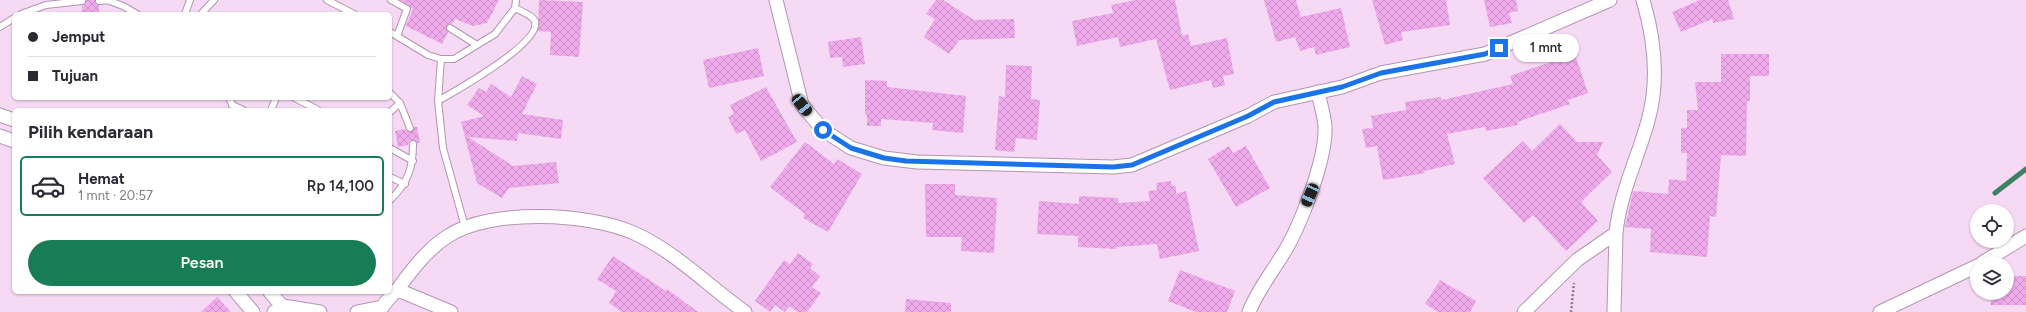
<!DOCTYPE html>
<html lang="id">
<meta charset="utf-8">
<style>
:root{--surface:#fff;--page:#f2f2f3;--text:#2b2b33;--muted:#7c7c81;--line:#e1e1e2;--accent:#187d57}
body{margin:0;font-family:Figtree,sans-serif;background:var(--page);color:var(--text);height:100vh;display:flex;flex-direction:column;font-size:15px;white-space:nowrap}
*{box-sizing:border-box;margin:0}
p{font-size:13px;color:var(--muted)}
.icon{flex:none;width:22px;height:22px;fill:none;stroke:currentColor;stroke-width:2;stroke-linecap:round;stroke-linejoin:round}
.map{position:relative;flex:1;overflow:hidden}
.sheet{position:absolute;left:12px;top:108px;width:380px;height:186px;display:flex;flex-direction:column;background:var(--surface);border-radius:6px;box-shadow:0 1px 3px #0004}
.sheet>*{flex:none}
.banner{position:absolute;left:12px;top:12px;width:380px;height:88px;border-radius:6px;box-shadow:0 1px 3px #0004;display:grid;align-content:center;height:88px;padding:0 16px;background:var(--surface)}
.tools{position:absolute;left:1970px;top:204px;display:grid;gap:8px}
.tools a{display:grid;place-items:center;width:44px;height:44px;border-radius:50%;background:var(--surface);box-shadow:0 1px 3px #0004;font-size:20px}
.end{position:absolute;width:18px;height:18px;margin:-9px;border:5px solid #1a73e8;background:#fff;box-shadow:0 0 0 2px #fff}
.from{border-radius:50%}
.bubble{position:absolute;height:28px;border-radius:14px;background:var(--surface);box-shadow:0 1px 3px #0004;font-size:13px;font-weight:600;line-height:28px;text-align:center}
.car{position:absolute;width:12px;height:24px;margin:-12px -6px;border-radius:5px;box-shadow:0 0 3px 1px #0007;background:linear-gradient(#222 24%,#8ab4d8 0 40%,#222 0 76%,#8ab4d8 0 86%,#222 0)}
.banner b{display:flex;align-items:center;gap:14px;height:38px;font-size:15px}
.banner b+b{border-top:1px solid var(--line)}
.banner i{width:10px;height:10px;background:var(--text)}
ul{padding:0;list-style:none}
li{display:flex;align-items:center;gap:12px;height:60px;margin:0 8px 6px;padding:0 8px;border:2px solid transparent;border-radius:6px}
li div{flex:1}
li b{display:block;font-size:15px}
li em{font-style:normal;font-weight:600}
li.current{border-color:var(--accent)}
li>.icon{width:36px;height:36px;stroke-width:1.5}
h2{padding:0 16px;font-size:18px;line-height:48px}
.action{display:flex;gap:8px;margin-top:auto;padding:8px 16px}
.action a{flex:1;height:46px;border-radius:24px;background:var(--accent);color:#fff;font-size:16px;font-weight:600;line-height:46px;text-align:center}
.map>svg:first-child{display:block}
</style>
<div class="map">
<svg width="2026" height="312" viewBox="0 0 2026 312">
<defs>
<pattern id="building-cross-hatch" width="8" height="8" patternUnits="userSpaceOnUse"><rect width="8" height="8" fill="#efaaeb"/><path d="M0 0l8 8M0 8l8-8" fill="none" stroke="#cd92ca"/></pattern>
</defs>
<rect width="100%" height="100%" fill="#f6d9f4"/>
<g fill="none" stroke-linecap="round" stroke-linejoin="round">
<!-- stream -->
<path stroke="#3d8165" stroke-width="5" d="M 1995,193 L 2026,169"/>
</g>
<!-- building -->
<path fill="url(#building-cross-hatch)" d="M 86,0 L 95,0 L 96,4 L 99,5 L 99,14 L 82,14 L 82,6 L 86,3 Z
M 400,0 L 499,0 L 487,23 L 473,26 L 455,19 L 452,24 L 448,24 L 446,28 L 448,32 L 442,44 L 406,26 L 413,9 Z
M 539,0 L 583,2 L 579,57 L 550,55 L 551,32 L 538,31 Z
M 936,0 L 943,0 L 974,20 L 1014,19 L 1015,38 L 959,40 L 949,54 L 924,37 L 935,19 L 926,14 Z
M 1136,0 L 1175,0 L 1182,36 L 1188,34 L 1191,46 L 1227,38 L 1234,74 L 1223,76 L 1225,85 L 1213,88 L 1211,80 L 1170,90 L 1156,39 L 1120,47 L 1118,37 L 1077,46 L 1072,21 L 1113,13 L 1111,5 Z
M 1264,0 L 1296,0 L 1301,17 L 1341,8 L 1350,47 L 1316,55 L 1314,47 L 1300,51 L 1295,37 L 1276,42 Z
M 1372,0 L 1446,0 L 1450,25 L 1401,32 L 1403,40 L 1385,45 Z
M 1484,0 L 1516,0 L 1518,11 L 1509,13 L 1512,23 L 1490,27 Z
M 1700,0 L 1728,0 L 1734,19 L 1713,23 L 1712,19 L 1681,32 L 1672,12 Z
M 861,37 L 865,64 L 843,67 L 842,57 L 830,58 L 828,42 Z
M 758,48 L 764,76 L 709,88 L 703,60 Z
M 1575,54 L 1588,93 L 1568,100 L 1570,104 L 1517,122 L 1518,125 L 1486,131 L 1485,127 L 1447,134 L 1455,164 L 1424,171 L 1425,173 L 1383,180 L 1377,146 L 1366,148 L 1362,129 L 1373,128 L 1371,116 L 1406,110 L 1405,102 L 1441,97 L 1442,100 L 1513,84 L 1510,76 Z
M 1721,54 L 1769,54 L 1769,76 L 1750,76 L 1750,101 L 1747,101 L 1746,156 L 1721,155 L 1716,217 L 1710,216 L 1707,257 L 1650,252 L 1651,229 L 1625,227 L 1633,191 L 1668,194 L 1669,179 L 1686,181 L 1687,153 L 1681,153 L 1681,128 L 1687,128 L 1687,110 L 1698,110 L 1695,82 L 1721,82 Z
M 1006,65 L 1032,66 L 1031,99 L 1040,100 L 1037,140 L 1016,138 L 1014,152 L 995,150 L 999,96 L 1005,97 Z
M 522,76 L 537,84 L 522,114 L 563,120 L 561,139 L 518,133 L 517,141 L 468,137 L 513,166 L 556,162 L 559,183 L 509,188 L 502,198 L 477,183 L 461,122 L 484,116 L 467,105 L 479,88 L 486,92 L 491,84 L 511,97 Z
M 865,80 L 887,81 L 887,87 L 966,96 L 963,133 L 932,130 L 933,123 L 881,119 L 881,126 L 867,126 L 867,115 L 865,114 Z
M 766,87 L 797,142 L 761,161 L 745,130 L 736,134 L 728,117 L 734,114 L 730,105 Z
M 1560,124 L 1577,142 L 1603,142 L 1597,155 L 1612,172 L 1581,202 L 1598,221 L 1566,251 L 1533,215 L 1524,223 L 1483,178 L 1523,141 L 1532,151 Z
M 414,127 L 417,127 L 420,143 L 417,143 L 413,140 L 409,141 L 408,145 L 398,147 L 395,131 L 405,129 L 408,132 L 411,132 Z
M 805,142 L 834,164 L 837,159 L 862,174 L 828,232 L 803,218 L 805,214 L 770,187 Z
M 1229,146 L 1233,153 L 1246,146 L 1270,188 L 1236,207 L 1208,159 Z
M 1171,181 L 1172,186 L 1176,186 L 1176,194 L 1186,191 L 1199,251 L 1160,259 L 1157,244 L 1116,247 L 1116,249 L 1078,247 L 1078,236 L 1037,234 L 1039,201 L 1079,204 L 1079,196 L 1118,198 L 1118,203 L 1150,201 L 1148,191 L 1157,190 L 1156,183 Z
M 925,184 L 955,184 L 955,195 L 997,198 L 994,253 L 961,251 L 962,237 L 926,237 Z
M 798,253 L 813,264 L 810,268 L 820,276 L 812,287 L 821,293 L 807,312 L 798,312 L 789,306 L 785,312 L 775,305 L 770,312 L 755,301 L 784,260 L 790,264 Z
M 613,256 L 666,291 L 667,289 L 698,312 L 622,312 L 609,303 L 616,291 L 597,279 Z
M 1180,270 L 1235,291 L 1227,312 L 1196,312 L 1168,301 Z
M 2007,276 L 2026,276 L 2026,305 L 1991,305 L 1990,293 L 2007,293 Z
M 1440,280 L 1476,301 L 1470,312 L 1438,312 L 1425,304 Z
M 217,297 L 231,312 L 201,312 Z
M 906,299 L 951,303 L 951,312 L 905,312 Z"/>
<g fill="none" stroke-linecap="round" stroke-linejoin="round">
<!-- service casing -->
<g stroke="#b196af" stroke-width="8">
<path id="service" d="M 107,0 L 123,6 L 137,14
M 327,0 L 354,14
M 391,0 L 407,9 L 397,36
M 99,1 L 111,0
M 21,14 L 46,5 L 82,1
M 185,14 L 190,0
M 201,14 L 214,0
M 0,27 L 14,18
M 450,28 L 477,45
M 390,32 L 428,55 L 441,59 L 454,59 L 495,34 L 515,8 L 516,0
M 441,59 L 438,101 L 443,148 L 465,227
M 390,93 L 400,103 L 410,128
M 229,98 L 235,110
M 295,98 L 318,110
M 438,101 C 455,91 542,43 535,21 C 532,15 521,11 515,8
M 232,105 L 243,110
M 271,110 L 276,98
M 390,112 L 400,103
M 390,148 L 413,161
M 390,177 L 405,184
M 390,200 C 408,183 413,168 413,144"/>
</g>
<!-- minor casing -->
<g stroke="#b196af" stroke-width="15">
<path id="minor" d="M 776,0 L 802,105 L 823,130 L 851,148 L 884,158 L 917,162 L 1113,167 L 1132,165 L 1248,116 L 1274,102 L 1342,87 L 1381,73 L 1485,54 L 1610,0
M 0,115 L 14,120
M 0,136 L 14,141
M 1982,263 L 2026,236
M 398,290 L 451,312
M 236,292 L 253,312
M 270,292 L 287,312
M 274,312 L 283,306 L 320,312
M 357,312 L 382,307
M 380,312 C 383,302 394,295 400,286 C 414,267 429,248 448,236 C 491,208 589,213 634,233 C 676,252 708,286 745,312
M 1249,312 C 1257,291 1271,274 1283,254 C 1300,227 1326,160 1325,128 C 1325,117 1320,103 1318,92
M 1524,312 L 1577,260 L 1616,233 C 1620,192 1639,156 1649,117 C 1659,78 1654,37 1643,0
M 1614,312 L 1616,233
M 1880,312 L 1977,266"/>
</g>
<!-- path -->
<path stroke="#8d7a8c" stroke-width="2.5" stroke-dasharray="2 2" stroke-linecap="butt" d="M 1571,312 L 1574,283"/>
<!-- service -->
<use href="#service" stroke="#fff" stroke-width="6"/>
<!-- minor -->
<use href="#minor" stroke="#fff" stroke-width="13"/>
</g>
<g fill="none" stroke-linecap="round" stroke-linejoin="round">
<!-- route -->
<path stroke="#1a73e8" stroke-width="5" d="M 823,130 L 851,148 L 884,158 L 906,161 L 1113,167 L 1132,165 L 1248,116 L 1274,102 L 1342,87 L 1381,73 L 1485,54 L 1499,48"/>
</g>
</svg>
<div class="tools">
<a><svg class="icon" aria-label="locate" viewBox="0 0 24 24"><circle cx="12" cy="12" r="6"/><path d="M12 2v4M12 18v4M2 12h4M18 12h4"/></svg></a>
<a><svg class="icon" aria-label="layers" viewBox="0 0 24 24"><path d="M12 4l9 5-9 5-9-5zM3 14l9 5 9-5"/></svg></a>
</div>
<i class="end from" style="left:823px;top:130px"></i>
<i class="end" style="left:1499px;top:48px"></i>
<div class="bubble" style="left:1513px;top:34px;width:66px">1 mnt</div>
<i class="car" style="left:802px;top:105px;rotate:141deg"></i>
<i class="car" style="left:1310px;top:195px;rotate:204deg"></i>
<div class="banner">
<b><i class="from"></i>Jemput</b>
<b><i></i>Tujuan</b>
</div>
<section class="sheet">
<h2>Pilih kendaraan</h2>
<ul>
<li class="current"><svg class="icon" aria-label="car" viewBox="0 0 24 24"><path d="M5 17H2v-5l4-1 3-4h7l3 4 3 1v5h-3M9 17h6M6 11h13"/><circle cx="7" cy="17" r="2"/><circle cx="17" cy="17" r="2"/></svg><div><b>Hemat</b><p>1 mnt · 20:57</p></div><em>Rp 14,100</em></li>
</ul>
<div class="action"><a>Pesan</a></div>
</section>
</div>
